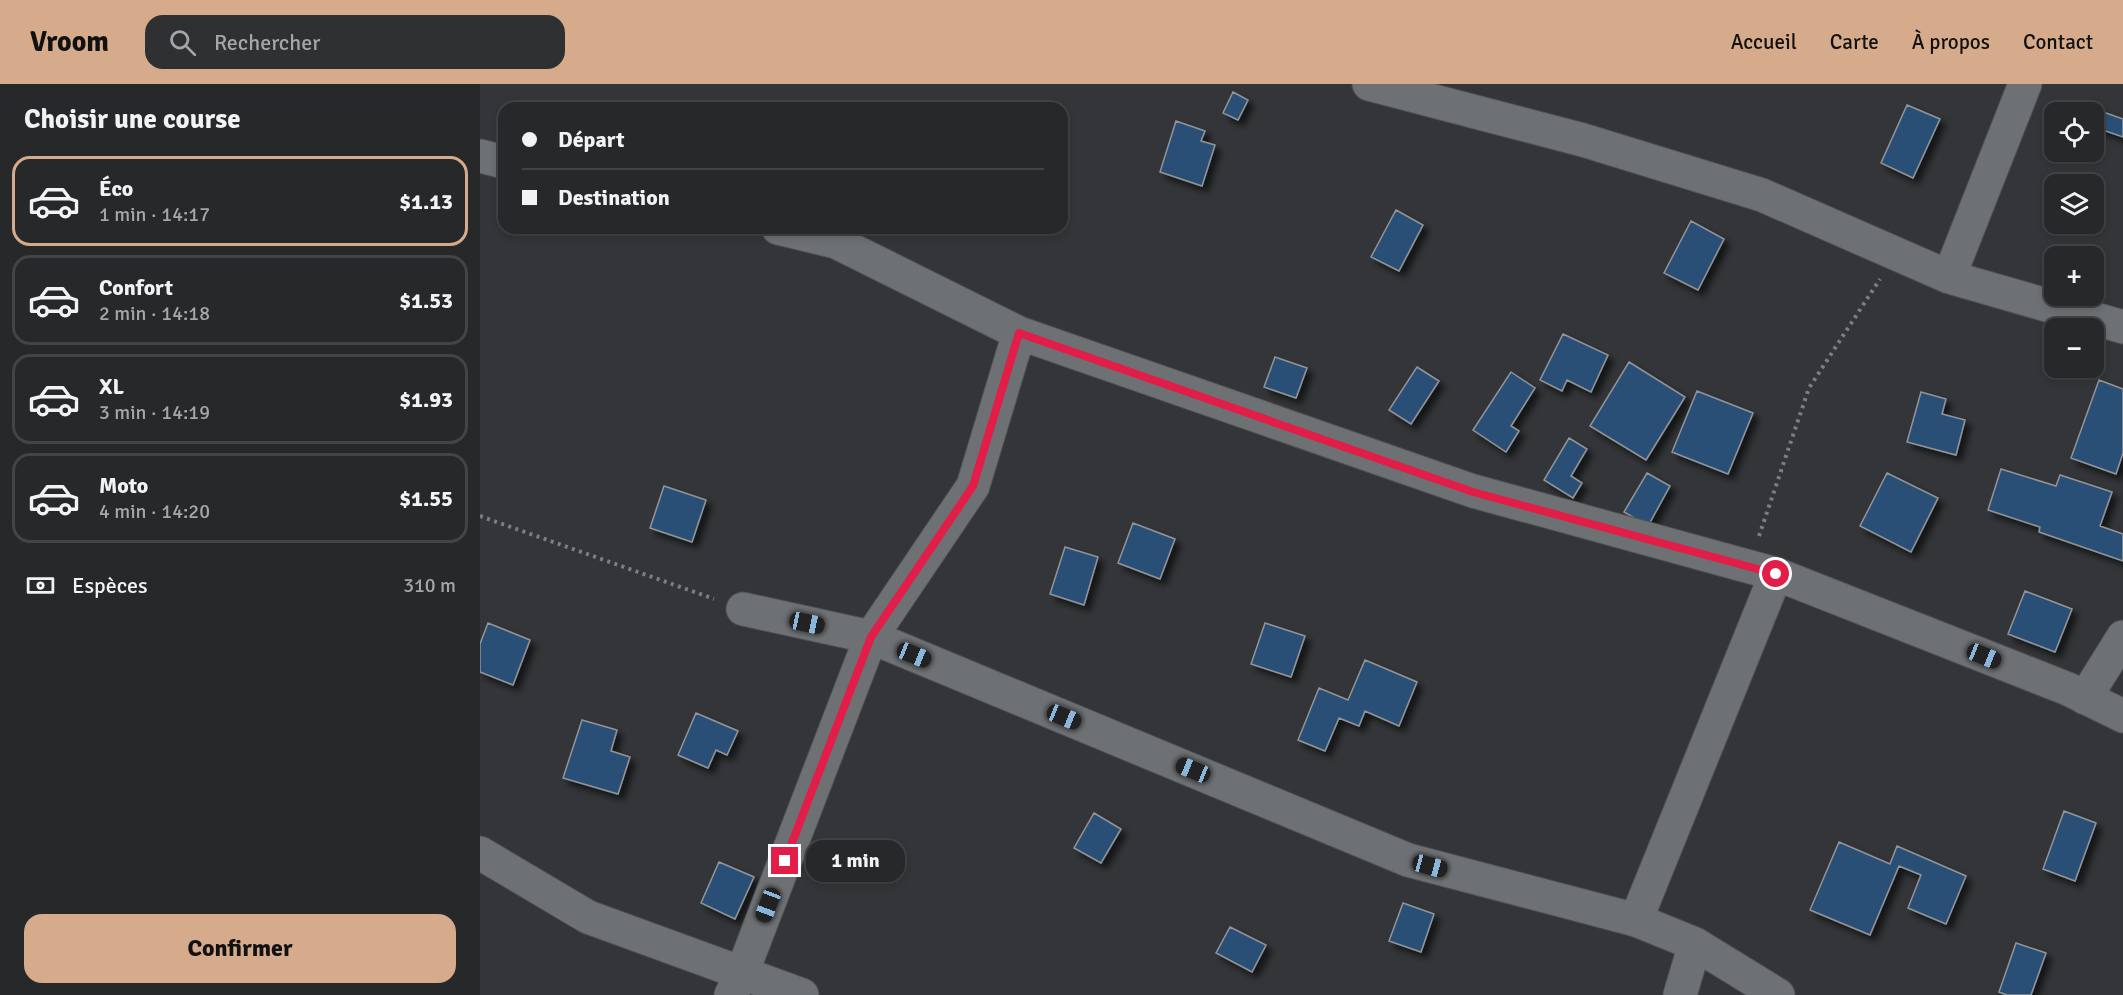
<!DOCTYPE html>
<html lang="fr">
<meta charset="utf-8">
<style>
:root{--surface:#26282a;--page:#2e3032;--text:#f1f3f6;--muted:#a4a6a8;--line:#424447;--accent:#d6ab8b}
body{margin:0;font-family:Signika,sans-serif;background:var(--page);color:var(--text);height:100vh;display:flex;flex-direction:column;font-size:22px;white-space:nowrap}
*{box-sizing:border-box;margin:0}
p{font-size:20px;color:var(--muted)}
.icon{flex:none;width:33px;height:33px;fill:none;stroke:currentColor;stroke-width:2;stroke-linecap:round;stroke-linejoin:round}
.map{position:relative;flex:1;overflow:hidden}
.drawer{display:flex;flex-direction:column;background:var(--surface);width:480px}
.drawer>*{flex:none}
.banner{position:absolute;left:18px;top:18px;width:570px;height:132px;border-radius:18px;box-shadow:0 3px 9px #0003,0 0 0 2px var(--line);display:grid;align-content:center;height:132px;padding:0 24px;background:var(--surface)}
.tools{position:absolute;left:1564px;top:18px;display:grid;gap:12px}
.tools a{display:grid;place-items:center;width:60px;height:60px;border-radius:12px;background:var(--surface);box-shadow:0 3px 9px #0003,0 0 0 2px var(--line);font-size:30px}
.end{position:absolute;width:27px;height:27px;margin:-14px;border:8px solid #e11d48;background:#fff;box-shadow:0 0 0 3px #fff}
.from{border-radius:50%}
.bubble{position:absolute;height:42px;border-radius:18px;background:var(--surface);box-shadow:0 3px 9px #0003,0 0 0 2px var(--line);font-size:20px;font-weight:700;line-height:42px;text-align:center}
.car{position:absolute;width:18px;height:36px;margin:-18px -9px;border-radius:8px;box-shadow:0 0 4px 2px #0007;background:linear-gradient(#222 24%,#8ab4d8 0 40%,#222 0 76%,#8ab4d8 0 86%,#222 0)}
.banner b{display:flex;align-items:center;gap:21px;height:57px;font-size:22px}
.banner b+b{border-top:2px solid var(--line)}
.banner i{width:15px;height:15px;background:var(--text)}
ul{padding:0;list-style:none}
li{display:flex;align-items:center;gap:18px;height:90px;margin:0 12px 9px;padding:0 12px;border:3px solid var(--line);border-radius:18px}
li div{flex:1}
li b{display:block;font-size:22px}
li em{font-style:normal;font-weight:700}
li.current{border-color:var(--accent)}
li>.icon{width:54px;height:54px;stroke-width:1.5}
h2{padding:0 24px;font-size:27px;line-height:72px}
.pay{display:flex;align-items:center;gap:15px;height:66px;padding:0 24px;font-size:22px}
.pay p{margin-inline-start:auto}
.primary-button{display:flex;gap:12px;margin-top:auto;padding:12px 24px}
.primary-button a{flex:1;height:69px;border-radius:18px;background:var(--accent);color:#111;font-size:24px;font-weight:700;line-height:69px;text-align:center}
header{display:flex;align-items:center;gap:36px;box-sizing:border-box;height:84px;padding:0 30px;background:var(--accent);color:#111}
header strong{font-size:28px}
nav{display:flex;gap:33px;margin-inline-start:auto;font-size:21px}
.search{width:420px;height:54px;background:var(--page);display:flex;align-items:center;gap:15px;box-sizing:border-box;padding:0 21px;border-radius:18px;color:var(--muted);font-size:22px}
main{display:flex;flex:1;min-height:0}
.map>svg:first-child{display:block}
</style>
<header>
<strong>Vroom</strong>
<div class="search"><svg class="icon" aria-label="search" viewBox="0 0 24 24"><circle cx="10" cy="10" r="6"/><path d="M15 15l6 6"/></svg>Rechercher</div>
<nav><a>Accueil</a><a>Carte</a><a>À propos</a><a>Contact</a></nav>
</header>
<main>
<section class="drawer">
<h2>Choisir une course</h2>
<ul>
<li class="current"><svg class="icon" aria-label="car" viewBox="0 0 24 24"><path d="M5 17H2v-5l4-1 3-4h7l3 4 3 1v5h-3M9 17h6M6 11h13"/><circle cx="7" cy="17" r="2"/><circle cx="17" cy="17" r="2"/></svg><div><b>Éco</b><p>1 min · 14:17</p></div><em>$1.13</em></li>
<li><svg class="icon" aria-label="car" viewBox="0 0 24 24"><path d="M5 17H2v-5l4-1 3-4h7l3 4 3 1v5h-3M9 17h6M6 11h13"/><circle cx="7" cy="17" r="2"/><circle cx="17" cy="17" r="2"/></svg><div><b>Confort</b><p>2 min · 14:18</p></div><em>$1.53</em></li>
<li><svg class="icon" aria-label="car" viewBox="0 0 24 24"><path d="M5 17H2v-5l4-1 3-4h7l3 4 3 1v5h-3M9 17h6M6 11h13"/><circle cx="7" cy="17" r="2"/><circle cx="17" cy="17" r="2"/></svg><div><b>XL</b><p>3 min · 14:19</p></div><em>$1.93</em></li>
<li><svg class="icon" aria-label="car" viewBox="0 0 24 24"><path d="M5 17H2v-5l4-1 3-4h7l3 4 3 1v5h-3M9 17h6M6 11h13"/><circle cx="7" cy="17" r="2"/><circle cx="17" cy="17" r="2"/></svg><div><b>Moto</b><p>4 min · 14:20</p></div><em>$1.55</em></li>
</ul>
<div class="pay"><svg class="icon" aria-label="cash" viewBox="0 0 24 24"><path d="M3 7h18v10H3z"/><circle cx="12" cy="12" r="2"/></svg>Espèces<p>310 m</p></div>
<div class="primary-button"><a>Confirmer</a></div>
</section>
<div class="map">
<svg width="1643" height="911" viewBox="0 0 1643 911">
<defs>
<filter id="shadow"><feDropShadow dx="5.5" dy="5.5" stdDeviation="3" flood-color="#0009"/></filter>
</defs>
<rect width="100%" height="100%" fill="#333538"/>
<!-- building -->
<path fill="#2c5076" stroke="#919498" stroke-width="1.5" filter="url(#shadow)" d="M 753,8 L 768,16 L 758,36 L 743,29 Z
M 1601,20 L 1643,35 L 1643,53 L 1614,43 L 1614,28 L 1598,28 Z
M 1427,21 L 1460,35 L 1433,94 L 1401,79 Z
M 696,37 L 725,47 L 721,57 L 735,61 L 722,102 L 680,88 Z
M 916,126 L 943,141 L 919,187 L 891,173 Z
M 1211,137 L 1244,155 L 1218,206 L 1184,189 Z
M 1083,250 L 1128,271 L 1111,308 L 1087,296 L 1082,307 L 1060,296 Z
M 795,273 L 827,284 L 816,314 L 784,303 Z
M 1149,278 L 1205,313 L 1166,376 L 1110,342 Z
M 937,283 L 959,297 L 931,340 L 909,326 Z
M 1031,288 L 1055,304 L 1031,342 L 1039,347 L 1026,368 L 993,346 Z
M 1619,296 L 1643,305 L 1643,369 L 1636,390 L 1591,374 Z
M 1217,307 L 1273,329 L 1248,390 L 1192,368 Z
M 1441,308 L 1466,315 L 1462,330 L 1485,336 L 1476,371 L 1427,358 Z
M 1089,354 L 1107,365 L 1091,392 L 1102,399 L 1093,414 L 1064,396 Z
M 1521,385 L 1576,402 L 1580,391 L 1632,408 L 1620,442 L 1643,450 L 1643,477 L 1559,448 L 1560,443 L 1508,426 Z
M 1167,389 L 1190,402 L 1168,442 L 1144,428 Z
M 1407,389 L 1458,414 L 1431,468 L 1380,442 Z
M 184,402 L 226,416 L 212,458 L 170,444 Z
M 653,439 L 695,455 L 680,495 L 638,479 Z
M 585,463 L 618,473 L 604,521 L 570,510 Z
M 1545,507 L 1592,525 L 1575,568 L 1528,550 Z
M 8,539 L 50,556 L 33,601 L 0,588 L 0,560 Z
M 785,539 L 825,552 L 811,593 L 771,580 Z
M 885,576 L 937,598 L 919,642 L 885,627 L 879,642 L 859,634 L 845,667 L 818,656 L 839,604 L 868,616 Z
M 216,629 L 258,647 L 247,671 L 236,666 L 228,684 L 198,671 Z
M 102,636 L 137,646 L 131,667 L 150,673 L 138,710 L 83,694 Z
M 1584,727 L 1616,739 L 1595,797 L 1563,785 Z
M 614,729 L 641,745 L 621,779 L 594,764 Z
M 1359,758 L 1410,780 L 1417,762 L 1486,792 L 1466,840 L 1428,824 L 1441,791 L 1419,782 L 1390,851 L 1330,826 Z
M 239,778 L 274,793 L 255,835 L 221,819 Z
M 923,819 L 954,830 L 941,868 L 909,857 Z
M 750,843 L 786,861 L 772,888 L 736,869 Z
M 1536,859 L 1566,869 L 1551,911 L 1527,911 L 1519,908 Z"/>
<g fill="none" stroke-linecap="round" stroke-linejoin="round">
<!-- street casing -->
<g stroke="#4e5153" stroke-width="35">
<path id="street" d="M 889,0 L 1103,56 L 1282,111 L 1469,193 L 1643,243
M 0,72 L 24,78
M 298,144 L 356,158 L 539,249
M 1469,193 L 1545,0
M 263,525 L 391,553 L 493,402 L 539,249 L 993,407 L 1296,490 L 1588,605 L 1643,632
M 1605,614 L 1643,553
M 0,769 L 108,833 L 322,911
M 1156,836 L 1296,490
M 251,911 L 262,889 L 391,553 L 928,776 L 1156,836 L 1215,860 L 1298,911
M 1200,911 L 1215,860"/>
</g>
<!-- path -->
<path stroke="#7c7e81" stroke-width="4" stroke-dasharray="3 4.5" stroke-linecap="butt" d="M 0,432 L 234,515
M 1279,452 L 1329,304 L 1400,195"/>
<!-- street -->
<use href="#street" stroke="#6e7174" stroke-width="33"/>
</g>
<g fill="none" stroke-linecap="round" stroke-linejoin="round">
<!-- route -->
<path stroke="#e11d48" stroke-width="8" d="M 305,777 L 391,553 L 493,402 L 539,249 L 993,408 L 1296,490"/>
</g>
</svg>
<div class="tools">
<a><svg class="icon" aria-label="locate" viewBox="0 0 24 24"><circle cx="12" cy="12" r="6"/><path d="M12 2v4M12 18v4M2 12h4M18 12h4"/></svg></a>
<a><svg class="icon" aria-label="layers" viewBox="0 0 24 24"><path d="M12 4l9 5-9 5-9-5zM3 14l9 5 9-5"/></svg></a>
<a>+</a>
<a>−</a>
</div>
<i class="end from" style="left:1296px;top:490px"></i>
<i class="end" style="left:305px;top:777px"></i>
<div class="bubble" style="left:326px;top:756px;width:99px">1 min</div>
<i class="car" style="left:327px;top:539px;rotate:102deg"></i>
<i class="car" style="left:434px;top:571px;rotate:112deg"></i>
<i class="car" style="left:1504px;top:572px;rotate:112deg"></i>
<i class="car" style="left:584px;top:633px;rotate:112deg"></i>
<i class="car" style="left:713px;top:686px;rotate:292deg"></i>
<i class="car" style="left:950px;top:782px;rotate:105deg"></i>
<i class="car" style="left:288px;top:821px;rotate:201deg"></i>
<div class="banner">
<b><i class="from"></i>Départ</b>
<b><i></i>Destination</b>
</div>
</div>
</main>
